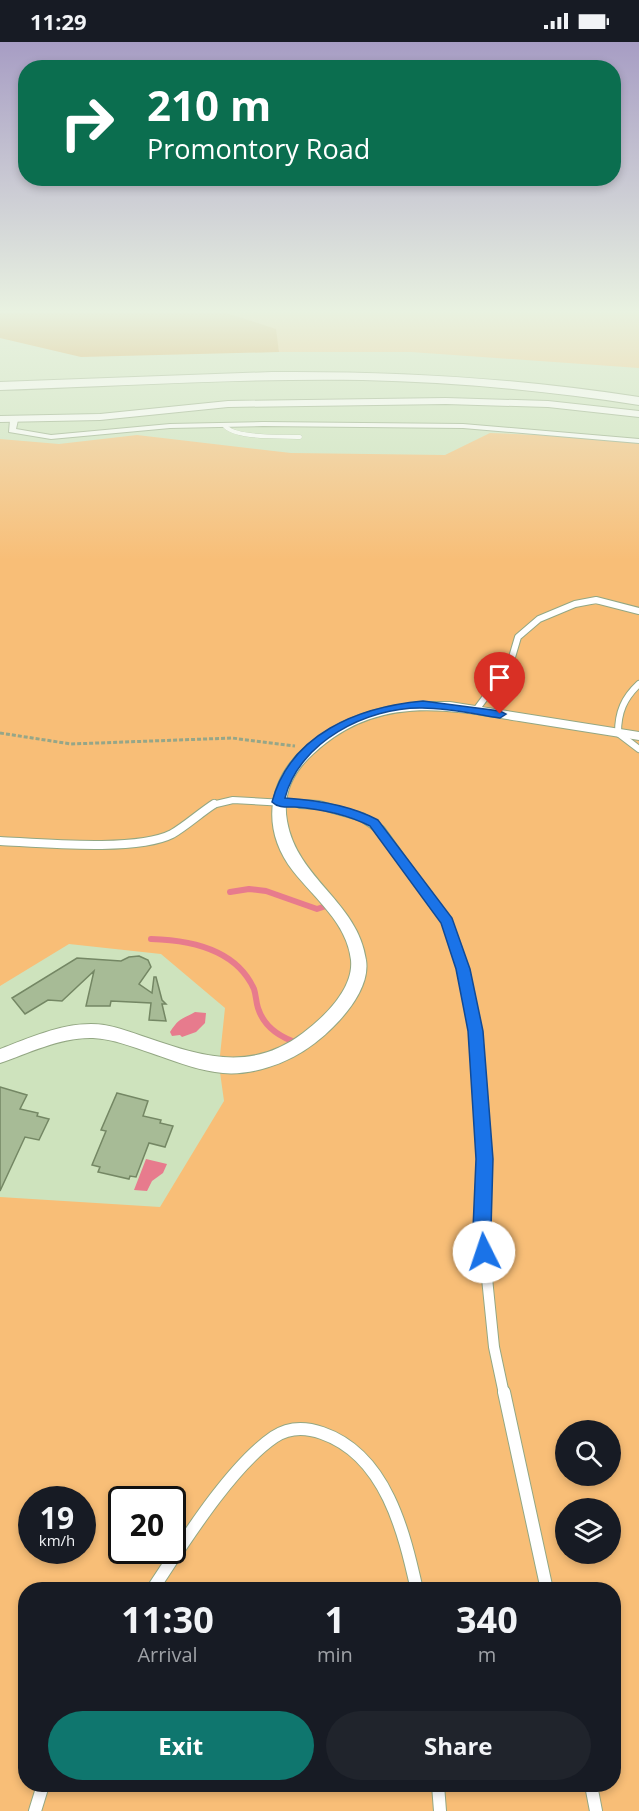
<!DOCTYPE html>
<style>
body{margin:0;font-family:"Open Sans",sans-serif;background:#20242c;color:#f1f3f6;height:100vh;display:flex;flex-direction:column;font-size:22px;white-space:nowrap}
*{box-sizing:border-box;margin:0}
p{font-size:20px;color:#9ea1a6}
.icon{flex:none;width:33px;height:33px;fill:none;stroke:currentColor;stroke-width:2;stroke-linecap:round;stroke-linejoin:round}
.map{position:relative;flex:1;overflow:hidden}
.panel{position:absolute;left:18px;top:1540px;width:603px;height:210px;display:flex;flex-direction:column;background:#171b24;border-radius:24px;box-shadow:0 3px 9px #0003}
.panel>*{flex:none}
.hud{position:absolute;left:18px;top:18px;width:603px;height:126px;border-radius:24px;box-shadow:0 3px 9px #0003;background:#0b6e4f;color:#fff;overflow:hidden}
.fabs{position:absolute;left:555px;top:1378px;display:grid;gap:12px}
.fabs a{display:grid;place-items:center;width:66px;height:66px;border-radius:50%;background:#171b24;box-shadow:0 3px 9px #0003;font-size:30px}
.speed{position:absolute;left:18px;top:1444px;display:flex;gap:12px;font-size:30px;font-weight:700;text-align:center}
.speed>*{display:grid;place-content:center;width:78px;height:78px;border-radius:50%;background:#171b24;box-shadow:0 3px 9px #0003;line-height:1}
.speed small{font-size:15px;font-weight:400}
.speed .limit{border:3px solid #111;border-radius:9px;background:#fff;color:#111}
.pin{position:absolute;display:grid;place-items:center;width:51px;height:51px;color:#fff;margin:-62px -26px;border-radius:50% 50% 50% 0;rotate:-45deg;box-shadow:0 0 6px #0007}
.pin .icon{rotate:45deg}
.me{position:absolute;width:66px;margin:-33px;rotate:356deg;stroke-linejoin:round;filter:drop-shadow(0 0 4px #0008)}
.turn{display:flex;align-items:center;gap:21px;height:126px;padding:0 30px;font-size:27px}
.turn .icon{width:78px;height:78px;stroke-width:2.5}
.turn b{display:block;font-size:42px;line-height:51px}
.eta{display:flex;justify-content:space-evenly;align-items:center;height:102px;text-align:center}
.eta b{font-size:36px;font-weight:700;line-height:42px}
.cta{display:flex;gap:12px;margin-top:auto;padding:12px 30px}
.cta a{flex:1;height:69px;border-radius:36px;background:#0f766e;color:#fff;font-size:24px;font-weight:700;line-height:69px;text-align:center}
.cta a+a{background:#20242c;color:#f1f3f6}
.status{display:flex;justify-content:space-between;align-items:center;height:42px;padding:0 30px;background:#171b24;direction:ltr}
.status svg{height:16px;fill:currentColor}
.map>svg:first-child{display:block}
</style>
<div class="status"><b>11:29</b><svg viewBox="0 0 49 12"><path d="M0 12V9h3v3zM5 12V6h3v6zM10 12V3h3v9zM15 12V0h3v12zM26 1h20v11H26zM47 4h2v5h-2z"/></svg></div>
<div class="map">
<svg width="639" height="1769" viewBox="0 0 639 1769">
<rect width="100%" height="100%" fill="#cee3bd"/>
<path fill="#f8be77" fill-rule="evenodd" d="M 227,271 L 639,271 L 639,326 L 411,310 L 279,310 L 275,287 Z
M 490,391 L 639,397 L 639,1769 L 0,1769 L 0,1155 L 160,1165 L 224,1059 L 219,1023 L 225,966 L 161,912 L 69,902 L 0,944 L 0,397 L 59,402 L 137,393 L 291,411 L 445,413 ZM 566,1389 L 610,1389 L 610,1434 L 566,1434 ZM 32,1458 L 82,1458 L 82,1509 L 32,1509 ZM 122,1458 L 172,1458 L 172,1509 L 122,1509 ZM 566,1467 L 610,1467 L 610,1512 L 566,1512 ZM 26,1548 L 614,1548 L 614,1743 L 26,1743 Z"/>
<path fill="#dd993d" d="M 0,271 L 227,271 L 276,287 L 279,310 L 81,315 L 0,296 Z"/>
<path fill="#e77b8d" d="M 195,970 L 206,971 L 205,981 L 196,990 L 182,995 L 180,993 L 172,994 L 170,990 C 179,976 181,978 195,970 Z
M 146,1117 L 167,1122 L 163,1131 L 152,1139 L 147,1149 L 134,1148 Z"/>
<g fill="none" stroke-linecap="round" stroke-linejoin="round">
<path stroke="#e77b8d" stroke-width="6" d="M 230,850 L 249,847 L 266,849 L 317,867 L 332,862
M 151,897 C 190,898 236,907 254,947 C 256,953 256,960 258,966 C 264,985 279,995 298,1001"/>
</g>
<path fill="#a7bb96" stroke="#748764" stroke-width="1.5" d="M 139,914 L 148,918 L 151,925 L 139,942 L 152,951 L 154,935 L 156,935 L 162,958 L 166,962 L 162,962 L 166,979 L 149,978 L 151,961 L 111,959 L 110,964 L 86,964 L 94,929 L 62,959 L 48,958 L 25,972 L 12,956 L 77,916 L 121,919 L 129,915 Z
M 0,1045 L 27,1053 L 20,1067 L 38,1071 L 37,1074 L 49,1077 L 39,1098 L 25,1095 L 0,1149 Z
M 117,1051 L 148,1059 L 143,1074 L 161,1078 L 160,1081 L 173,1084 L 165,1105 L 149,1101 L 136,1135 L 130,1134 L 129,1137 L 98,1130 L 100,1125 L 92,1123 L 106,1089 L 101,1088 Z"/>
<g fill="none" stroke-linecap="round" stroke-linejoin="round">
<g stroke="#93a783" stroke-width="4.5">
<path id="service-far5" d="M 224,383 C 234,397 282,394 300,395"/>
</g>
<g stroke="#93a783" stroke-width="6">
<path id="service-far4" d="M 590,559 L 600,559"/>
</g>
<g stroke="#93a783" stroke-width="8">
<path id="service-far3" d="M 639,642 C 624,656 618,670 618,691 L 639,707
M 476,668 L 510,622 L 518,595 L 539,577 L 575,562 L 596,558 L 639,569
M 212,763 L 233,758 L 320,763"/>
</g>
<g stroke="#93a783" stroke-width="10">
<path id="service-far2" d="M 300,762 L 319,763 L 362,775 L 381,788 L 447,880 L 463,927 L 471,962 L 477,1023
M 0,799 C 41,801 137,810 172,792 C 186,784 200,771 214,762"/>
</g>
<g stroke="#93a783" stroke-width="12">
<path id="service-far1" d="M 477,1021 L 484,1117 L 482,1187 L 494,1305 L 504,1352"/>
</g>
<g stroke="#93a783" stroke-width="14">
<path id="service" d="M 504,1350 L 547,1548
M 152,1548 C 182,1503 230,1425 274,1395 C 289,1385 305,1385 322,1391 C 386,1413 404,1490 417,1548
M 438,1743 L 440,1769
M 591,1743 L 596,1769
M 35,1769 L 43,1743"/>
</g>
<g stroke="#93a783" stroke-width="2">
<path id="minor" d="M 14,376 L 18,378 L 16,387 L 51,393 L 170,382 L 263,380 L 463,382 L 639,397 L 639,401 L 463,386 L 263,384 L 170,386 L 51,397 L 9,390 L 10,378 Z
M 431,660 L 450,660 L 639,690 L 639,698 C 599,692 559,685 519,679 C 442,666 375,654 313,712 C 293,730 282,752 287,779 C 297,837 358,860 366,918 C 371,949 337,984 315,1001 C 288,1022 248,1036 215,1030 C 193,1027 172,1018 151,1011 C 133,1005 113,997 93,996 C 61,995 29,1011 0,1021 L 0,1007 C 29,996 60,982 91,982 C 111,982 130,990 148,996 C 203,1015 252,1030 303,991 C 323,976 354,947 351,918 C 347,881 315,857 293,829 C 262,789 266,741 303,707 C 340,674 383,661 431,660 Z"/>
</g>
<g stroke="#93a783" stroke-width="2">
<path id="secondary" d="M 446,356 L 548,359 L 639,369 L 639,375 L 548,365 L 446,362 L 228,365 L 100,378 L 0,380 L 0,374 L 100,372 L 228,359 Z"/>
</g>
<g stroke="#93a783" stroke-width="2">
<path id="motorway" d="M 272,330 C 395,329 517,336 639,355 L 639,363 C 548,349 456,340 363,338 C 242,336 121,344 0,348 L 0,340 Z"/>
</g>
<path stroke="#96a688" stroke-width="3" stroke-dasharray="4 2" stroke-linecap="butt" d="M 0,691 L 71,702 L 232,696 L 295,704"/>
<use href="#service-far5" stroke="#fff" stroke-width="4"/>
<use href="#service-far4" stroke="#fff" stroke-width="4.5"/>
<use href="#service-far3" stroke="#fff" stroke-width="6"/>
<use href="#service-far2" stroke="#fff" stroke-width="8"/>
<use href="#service-far1" stroke="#fff" stroke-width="10"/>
<use href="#service" stroke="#fff" stroke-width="12"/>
<use href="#minor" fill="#fff" fill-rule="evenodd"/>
<use href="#secondary" fill="#fff" fill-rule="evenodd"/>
<use href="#motorway" fill="#fff" fill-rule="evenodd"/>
</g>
<linearGradient id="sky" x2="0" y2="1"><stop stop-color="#a79dc4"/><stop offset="0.52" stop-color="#e9f2e1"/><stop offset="1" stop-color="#e9f2e1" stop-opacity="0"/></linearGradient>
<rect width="639" height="518" fill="url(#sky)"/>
<path fill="#1a73e8" stroke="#114b97" stroke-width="1.5" d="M 423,659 L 500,669 L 506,672 L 500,676 C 475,672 448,666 422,666 C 367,665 299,700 285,756 C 317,758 350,763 378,778 L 452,876 L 470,927 L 483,989 L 493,1117 L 491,1187 L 493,1210 L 491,1217 L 484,1219 L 478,1217 L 473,1187 L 476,1117 L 468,989 L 456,927 L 441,881 L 370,784 C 346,772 321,767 295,765 C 286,765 278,766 272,760 C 290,692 358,665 423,659 Z"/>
</svg>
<div class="fabs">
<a><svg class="icon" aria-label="search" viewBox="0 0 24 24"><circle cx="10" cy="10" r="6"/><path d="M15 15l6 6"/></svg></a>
<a><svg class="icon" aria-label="layers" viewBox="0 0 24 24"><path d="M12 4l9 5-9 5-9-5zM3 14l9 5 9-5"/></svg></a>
</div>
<div class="speed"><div>19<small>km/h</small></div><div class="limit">20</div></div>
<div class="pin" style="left:500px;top:672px;background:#d93025"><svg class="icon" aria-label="arrive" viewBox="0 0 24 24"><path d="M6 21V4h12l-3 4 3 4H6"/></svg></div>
<svg class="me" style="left:484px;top:1210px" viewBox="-20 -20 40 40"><circle r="19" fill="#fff"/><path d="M0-13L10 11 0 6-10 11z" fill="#1a73e8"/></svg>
<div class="hud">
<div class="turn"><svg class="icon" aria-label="right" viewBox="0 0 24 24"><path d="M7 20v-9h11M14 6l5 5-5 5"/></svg><div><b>210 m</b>Promontory Road</div></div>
</div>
<section class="panel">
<div class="eta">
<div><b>11:30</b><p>Arrival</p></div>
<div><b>1</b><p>min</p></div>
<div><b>340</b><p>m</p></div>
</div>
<div class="cta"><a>Exit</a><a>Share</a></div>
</section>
</div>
